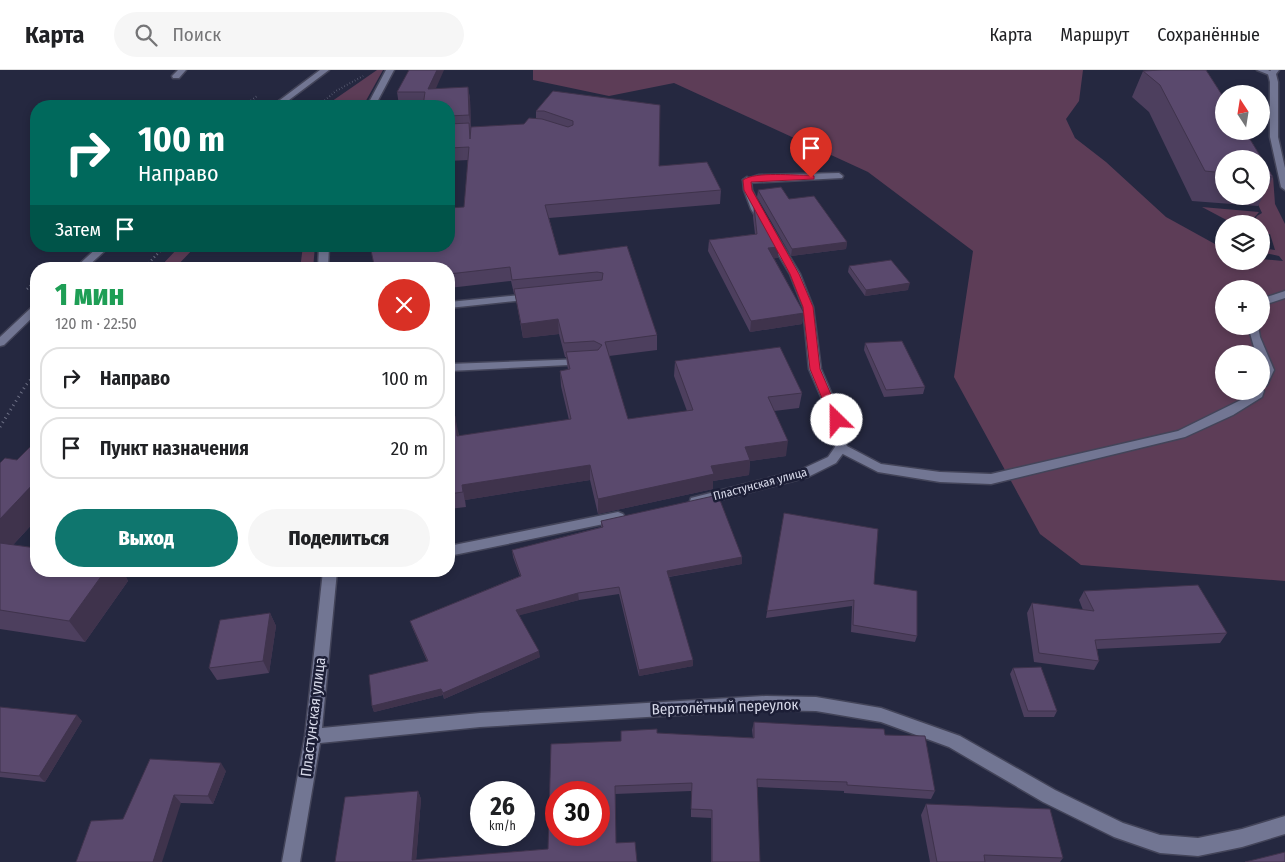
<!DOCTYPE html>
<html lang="ru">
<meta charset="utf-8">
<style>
body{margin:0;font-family:"Fira Sans Condensed",sans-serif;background:#f6f6f6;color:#202124;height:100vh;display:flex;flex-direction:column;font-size:19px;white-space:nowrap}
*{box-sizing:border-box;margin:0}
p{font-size:16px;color:#757577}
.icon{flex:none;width:28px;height:28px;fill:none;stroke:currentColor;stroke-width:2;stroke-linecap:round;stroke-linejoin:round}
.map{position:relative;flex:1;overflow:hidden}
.details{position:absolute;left:30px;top:192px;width:425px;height:315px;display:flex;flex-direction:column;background:#fff;border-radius:20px;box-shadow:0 2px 8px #0003}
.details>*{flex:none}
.banner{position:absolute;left:30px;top:30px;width:425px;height:152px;border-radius:20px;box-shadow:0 2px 8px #0003;background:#00695c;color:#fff;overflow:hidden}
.needle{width:32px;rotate:348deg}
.buttons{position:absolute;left:1215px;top:15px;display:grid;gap:10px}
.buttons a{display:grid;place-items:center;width:55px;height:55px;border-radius:50%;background:#fff;box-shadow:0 2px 8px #0003;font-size:25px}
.speed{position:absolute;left:470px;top:711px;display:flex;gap:10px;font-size:25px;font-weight:700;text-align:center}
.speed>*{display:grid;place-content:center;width:65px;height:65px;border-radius:50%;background:#fff;box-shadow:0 2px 8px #0003;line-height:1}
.speed small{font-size:12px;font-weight:400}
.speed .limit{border:8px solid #d22;background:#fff;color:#111}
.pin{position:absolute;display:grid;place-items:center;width:42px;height:42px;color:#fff;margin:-51px -21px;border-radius:50% 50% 50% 0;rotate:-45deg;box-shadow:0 0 5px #0007}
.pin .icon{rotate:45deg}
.me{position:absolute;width:55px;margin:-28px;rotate:337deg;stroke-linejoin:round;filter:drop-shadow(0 0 4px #0008)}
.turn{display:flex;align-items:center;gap:18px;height:105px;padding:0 25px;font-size:22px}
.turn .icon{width:65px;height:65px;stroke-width:2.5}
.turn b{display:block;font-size:35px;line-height:42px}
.then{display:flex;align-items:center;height:48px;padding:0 25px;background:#0003;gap:10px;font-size:19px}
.round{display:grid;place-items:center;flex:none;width:52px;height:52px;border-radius:26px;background:#f6f6f6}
.headline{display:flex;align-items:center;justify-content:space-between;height:85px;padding:0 25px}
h1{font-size:30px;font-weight:800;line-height:38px;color:#1e9e55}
.cta{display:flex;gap:10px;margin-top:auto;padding:10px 25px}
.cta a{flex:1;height:58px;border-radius:30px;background:#0f766e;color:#fff;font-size:20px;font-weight:800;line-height:58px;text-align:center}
.cta a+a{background:#f6f6f6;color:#202124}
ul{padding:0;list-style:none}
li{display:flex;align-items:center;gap:15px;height:62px;margin:0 10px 8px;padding:0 15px;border:2px solid #e0e0e0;border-radius:20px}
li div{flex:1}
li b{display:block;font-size:19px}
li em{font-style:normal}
header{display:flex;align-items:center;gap:30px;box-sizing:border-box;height:70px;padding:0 25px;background:#fff;border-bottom:1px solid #e0e0e0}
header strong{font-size:24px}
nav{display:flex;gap:28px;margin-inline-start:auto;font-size:18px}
.search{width:350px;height:45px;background:#f6f6f6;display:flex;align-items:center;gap:12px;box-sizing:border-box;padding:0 18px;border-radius:28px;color:#757577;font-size:19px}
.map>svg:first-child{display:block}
</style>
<header>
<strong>Карта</strong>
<div class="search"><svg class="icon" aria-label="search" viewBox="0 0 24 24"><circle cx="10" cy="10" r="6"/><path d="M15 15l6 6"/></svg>Поиск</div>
<nav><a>Карта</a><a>Маршрут</a><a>Сохранённые</a></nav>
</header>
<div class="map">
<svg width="1285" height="792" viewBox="0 0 1285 792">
<rect width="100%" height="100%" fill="#252840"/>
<path fill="#5d3d57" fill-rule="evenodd" d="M 377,0 L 383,0 L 363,36 L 325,36 Z
M 533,0 L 1083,0 L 1079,31 L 1066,49 L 1075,68 L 1106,92 L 1166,147 L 1224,179 L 1224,191 L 1261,191 L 1261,189 L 1283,191 L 1279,186 L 1261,182 L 1261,178 L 1275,180 L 1270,164 L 1261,163 L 1261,154 L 1252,154 L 1257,146 L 1262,143 L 1254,126 L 1261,126 L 1273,106 L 1275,134 L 1285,154 L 1285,511 L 1081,495 L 1040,464 L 954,307 L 973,181 L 868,102 L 674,13 L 609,26 L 533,10 ZM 1224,219 L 1261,219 L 1261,256 L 1224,256 ZM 1224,284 L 1261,284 L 1261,321 L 1224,321 Z
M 1202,137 L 1259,142 L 1249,154 L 1234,154 Z
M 180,176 L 196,176 L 174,199 L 158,199 Z
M 303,176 L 315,176 L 313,199 L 300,199 Z"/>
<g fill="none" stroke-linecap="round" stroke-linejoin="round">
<g stroke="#434459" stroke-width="3">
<path id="lane" d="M 178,0 L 186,0 L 179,8 L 173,8 L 172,6 Z
M 1271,0 L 1279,0 L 1276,4 L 1278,12 L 1278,67 L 1285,98 L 1285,120 L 1281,117 L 1270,67 L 1270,12 L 1268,4 Z
M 839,103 L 843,106 L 842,108 L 747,113 L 743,110 L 759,105 Z
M 1285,221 L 1285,228 L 1261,236 L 1261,229 Z
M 531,224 L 536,227 L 535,229 L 449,238 L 449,232 Z
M 1248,256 L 1258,256 L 1260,267 L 1274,300 L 1267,315 L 1262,318 L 1264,321 L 1262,327 L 1233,345 L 1185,367 L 991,414 L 940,412 L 878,402 L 837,381 L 835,378 L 841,374 L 845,375 L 881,394 L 940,402 L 991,404 L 1178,361 L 1251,325 L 1252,321 L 1261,321 L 1261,284 L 1256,284 Z
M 584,289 L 588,290 L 590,292 L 588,294 L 449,301 L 449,294 Z"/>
</g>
<g stroke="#434459" stroke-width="3">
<path id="street" d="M 386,0 L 394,0 L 375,36 L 367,36 Z
M 1257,0 L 1268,0 L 1276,4 L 1272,6 Z
M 747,107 L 751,110 L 752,120 L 761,139 L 800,204 L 813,237 L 821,299 L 843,350 L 847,378 L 836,393 L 808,407 L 696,436 L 691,434 L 690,431 L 691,428 L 800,400 L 828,387 L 835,377 L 831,350 L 809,299 L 803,237 L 790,204 L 751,139 L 744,120 L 743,110 Z
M 319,176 L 329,176 L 328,199 L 318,199 Z
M 618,442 L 623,444 L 625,447 L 623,450 L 449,486 L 449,476 Z
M 323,501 L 337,501 L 322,658 L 480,643 L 766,626 L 816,627 L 881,638 L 960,666 L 1055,720 L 1123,753 L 1160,765 L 1198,768 L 1242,759 L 1285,746 L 1285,764 L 1242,777 L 1198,786 L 1160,783 L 1114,767 L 1043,732 L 949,677 L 881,652 L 816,641 L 766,640 L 480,657 L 320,673 L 300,792 L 282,792 L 305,666 Z"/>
</g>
<g stroke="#434459" stroke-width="3">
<path id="secondary" d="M 320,0 L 329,0 L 281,36 L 272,36 Z
M 99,176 L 110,176 L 85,199 L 74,199 Z
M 36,236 L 36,244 L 4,275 L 0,276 L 0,267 L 32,237 Z"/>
</g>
<path stroke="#6e7186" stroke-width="2" stroke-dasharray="0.5 2.5" stroke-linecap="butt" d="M 244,36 L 257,26
M 318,36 L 336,21 L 363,6"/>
<path stroke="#6e7186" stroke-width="2.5" stroke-dasharray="1 3" stroke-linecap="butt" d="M 50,199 L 59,191
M 143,199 L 165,176
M 27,219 L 36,211
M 33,307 L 36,304"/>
<path stroke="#6e7186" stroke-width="3" stroke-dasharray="1 4" stroke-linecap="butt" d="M 0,357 L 26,315 L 34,306"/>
<use href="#lane" fill="#727693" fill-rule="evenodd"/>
<use href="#street" fill="#727693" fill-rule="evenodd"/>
<use href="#secondary" fill="#727693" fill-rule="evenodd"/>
</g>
<path fill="#4d3f5e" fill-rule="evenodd" d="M 1162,0 L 1206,0 L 1224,28 L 1224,61 L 1245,61 L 1273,107 L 1258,136 L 1192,131 L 1149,42 L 1132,27 L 1143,1 ZM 1224,89 L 1261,89 L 1261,126 L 1224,126 Z
M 468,17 L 470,29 L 471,62 L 524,54 L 536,49 L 536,41 L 553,21 L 659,96 L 721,120 L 720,134 L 549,148 L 559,185 L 627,176 L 657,265 L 657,280 L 609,286 L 628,349 L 687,341 L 674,306 L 675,291 L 802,323 L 799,338 L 774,341 L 786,386 L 750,391 L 749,405 L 713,411 L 713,419 L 598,444 L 590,410 L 465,430 L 466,437 L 449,439 L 449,347 L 458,361 L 459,366 L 569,350 L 561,316 L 560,301 L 568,300 L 566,287 L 565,287 L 559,264 L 523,268 L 515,224 L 514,224 L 511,211 L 449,218 L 449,176 L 464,137 L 468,90 L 449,91 L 449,36 L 399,35 L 397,22 Z
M 758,120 L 789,129 L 847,172 L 846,179 L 791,186 L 757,127 Z
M 754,136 L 778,188 L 774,188 L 804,243 L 802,254 L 750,262 L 708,181 L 709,170 L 755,164 L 753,147 Z
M 849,196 L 908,220 L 865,226 L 848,202 Z
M 865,273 L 925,317 L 923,324 L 884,327 L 864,280 Z
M 0,393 L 36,450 L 13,475 L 36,501 L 130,501 L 126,507 L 128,511 L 85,572 L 0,559 Z
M 784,443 L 874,514 L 917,566 L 915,572 L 851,562 L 852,536 L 766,548 Z
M 601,451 L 742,487 L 742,494 L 669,507 L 693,596 L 639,606 L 619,524 L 579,530 L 519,545 L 540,587 L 444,629 L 443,625 L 374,642 L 372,636 L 427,591 L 412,557 L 410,551 L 520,506 L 513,487 L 512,480 L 601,457 Z
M 1084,521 L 1227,563 L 1220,573 L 1097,579 L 1099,591 L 1094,600 L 1034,592 L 1027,543 L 1032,533 L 1083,540 L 1079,530 Z
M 270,543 L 276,556 L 269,603 L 217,610 L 209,598 Z
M 1013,598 L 1057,641 L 1054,647 L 1024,647 L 1010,604 Z
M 0,637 L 82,651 L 45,712 L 0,707 Z
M 754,652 L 885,665 L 935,721 L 931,729 L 844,723 L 844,721 L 757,717 L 760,792 L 711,792 L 711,748 L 691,747 L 691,721 L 615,724 L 616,773 L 637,792 L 335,792 L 418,721 L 421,729 L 416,790 L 548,779 L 621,671 L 657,663 L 753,668 L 752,660 Z
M 226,701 L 213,734 L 181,733 L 123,749 Z
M 926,734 L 1063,788 L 1060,792 L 930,792 L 921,745 Z"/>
<path fill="#3f334c" d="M 437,0 L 444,0 L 430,32 L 428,19 Z
M 468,17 L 470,29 L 471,58 L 469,45 Z
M 847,172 L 846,179 L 791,186 L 792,179 Z
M 779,177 L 778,188 L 767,189 L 768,178 Z
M 452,203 L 454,218 L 449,218 L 449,204 Z
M 910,213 L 908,220 L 865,226 L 866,220 Z
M 804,243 L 802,254 L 750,262 L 751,251 Z
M 558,249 L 559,264 L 523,268 L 521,254 Z
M 455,346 L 458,361 L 460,381 L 457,366 Z
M 788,371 L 786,386 L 750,391 L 749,405 L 713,411 L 713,419 L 598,444 L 598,429 L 711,396 L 745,377 Z
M 590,395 L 590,410 L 465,430 L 466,437 L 462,415 Z
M 36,411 L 36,450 L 0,489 L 0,449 Z
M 742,487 L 742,494 L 667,507 L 667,501 Z
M 105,501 L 130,501 L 126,507 L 128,511 L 85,572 L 69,551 Z
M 578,523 L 579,530 L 517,546 L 516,540 Z
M 270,543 L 276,556 L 269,603 L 263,591 Z
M 539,581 L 540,587 L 444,629 L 443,623 Z
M 693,590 L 693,596 L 639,606 L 639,600 Z
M 441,619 L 443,625 L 374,642 L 372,636 Z
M 77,645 L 82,651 L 45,712 L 39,706 Z
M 221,693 L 226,701 L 213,734 L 208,726 Z
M 418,721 L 421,729 L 416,792 L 412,790 Z
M 174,725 L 181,733 L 162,792 L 153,792 Z"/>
<path fill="#5a496d" stroke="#3f334c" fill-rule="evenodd" d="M 409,0 L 437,0 L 428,19 L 468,17 L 469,45 L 449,46 L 449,36 L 423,36 L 425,22 L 397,22 Z
M 1162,0 L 1206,0 L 1224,28 L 1224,61 L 1245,61 L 1273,107 L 1261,106 L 1261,89 L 1224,89 L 1224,103 L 1205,101 L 1160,15 L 1143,1 Z
M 553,21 L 660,35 L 659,96 L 707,92 L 721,120 L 545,135 L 559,185 L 627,176 L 657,265 L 605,272 L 628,349 L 693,340 L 675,291 L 780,277 L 802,323 L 768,327 L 788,371 L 745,377 L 750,390 L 711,396 L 714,404 L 598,429 L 590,395 L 462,415 L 463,422 L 449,424 L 449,347 L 455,346 L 457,366 L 571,349 L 560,301 L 570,299 L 566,282 L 598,280 L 602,275 L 594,271 L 564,273 L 558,249 L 521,254 L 514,219 L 602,210 L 603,203 L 597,202 L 512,210 L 510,197 L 449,204 L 449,199 L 375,199 L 370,176 L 449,176 L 449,138 L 464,137 L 469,77 L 449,78 L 449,54 L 469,53 L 470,69 L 471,57 L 524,54 L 529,48 L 542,49 L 568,57 L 573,55 L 573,51 L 544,41 L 536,41 Z
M 781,117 L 789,129 L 814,126 L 847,172 L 792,179 L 758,120 Z
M 754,136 L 779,177 L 768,178 L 804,243 L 751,251 L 709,170 L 757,164 Z
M 891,190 L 910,213 L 866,220 L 849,196 Z
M 902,271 L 925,317 L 886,320 L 865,273 Z
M 36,371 L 36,411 L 0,449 L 0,393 L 5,388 L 17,390 Z
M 718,425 L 742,487 L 667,501 L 693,590 L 639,600 L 619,517 L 578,523 L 516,540 L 539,581 L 443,623 L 441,619 L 372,636 L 369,605 L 428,591 L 410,551 L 521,506 L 512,480 L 603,457 L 601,451 Z
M 784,443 L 878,459 L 874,514 L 917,521 L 917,566 L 853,555 L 854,530 L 767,541 Z
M 0,473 L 36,478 L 36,501 L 105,501 L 69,551 L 0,540 Z
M 1198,515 L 1227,563 L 1095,570 L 1099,591 L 1039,583 L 1032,533 L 1094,541 L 1084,521 Z
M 270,543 L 263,591 L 209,598 L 220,550 Z
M 1041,597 L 1057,641 L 1028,641 L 1013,598 Z
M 0,637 L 77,645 L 39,706 L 0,702 Z
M 754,652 L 884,659 L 885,665 L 925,666 L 935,721 L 847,715 L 847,712 L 757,709 L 760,792 L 712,792 L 712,740 L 691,739 L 692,713 L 615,716 L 616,773 L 635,772 L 637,792 L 335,792 L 345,727 L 418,721 L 412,790 L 548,779 L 551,674 L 621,671 L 621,661 L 657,659 L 657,663 L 754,668 ZM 556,722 L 599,722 L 599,765 L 556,765 Z
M 150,689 L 221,693 L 208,726 L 174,725 L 153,792 L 76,792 L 91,751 L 123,749 Z
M 926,734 L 1050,739 L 1063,788 L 984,785 L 985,792 L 937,792 Z
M 1285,782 L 1285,792 L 1245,792 Z"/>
<path fill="#e11d48" stroke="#92132f" d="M 811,105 L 814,106 L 814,109 L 751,112 L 752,120 L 799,204 L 813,237 L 820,299 L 842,350 L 837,354 L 831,350 L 810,299 L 803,237 L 790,204 L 744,120 L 743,110 C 756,101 794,106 811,105 Z"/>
<g text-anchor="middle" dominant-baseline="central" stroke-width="5" stroke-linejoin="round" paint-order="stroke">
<g font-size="12" fill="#d7d9e9" stroke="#1c1e36">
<text transform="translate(760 414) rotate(-15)">Пластунская улица</text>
</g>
<g font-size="15" fill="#d7d9e9" stroke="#1c1e36">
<text transform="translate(725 637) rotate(-2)">Вертолётный переулок</text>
<text transform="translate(313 647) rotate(-83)">Пластунская улица</text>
</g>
</g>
</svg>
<div class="buttons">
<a><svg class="needle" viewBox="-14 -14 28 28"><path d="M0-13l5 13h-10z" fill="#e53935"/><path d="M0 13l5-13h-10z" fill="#757577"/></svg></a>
<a><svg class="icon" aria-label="search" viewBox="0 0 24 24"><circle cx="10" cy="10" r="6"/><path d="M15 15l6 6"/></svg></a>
<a><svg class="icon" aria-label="layers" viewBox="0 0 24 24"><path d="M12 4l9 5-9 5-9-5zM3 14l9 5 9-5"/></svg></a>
<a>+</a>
<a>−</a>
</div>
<div class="speed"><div>26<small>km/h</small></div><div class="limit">30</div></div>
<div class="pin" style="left:811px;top:108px;background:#d93025"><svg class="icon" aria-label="arrive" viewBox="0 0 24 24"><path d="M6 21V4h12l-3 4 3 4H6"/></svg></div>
<svg class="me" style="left:837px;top:350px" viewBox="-20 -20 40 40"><circle r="19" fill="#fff"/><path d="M0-13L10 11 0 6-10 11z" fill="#e11d48"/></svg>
<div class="banner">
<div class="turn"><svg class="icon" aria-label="right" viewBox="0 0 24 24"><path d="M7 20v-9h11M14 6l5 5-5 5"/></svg><div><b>100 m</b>Направо</div></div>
<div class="then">Затем<svg class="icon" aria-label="arrive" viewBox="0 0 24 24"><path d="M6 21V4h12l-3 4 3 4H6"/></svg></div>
</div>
<section class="details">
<div class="headline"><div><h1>1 мин</h1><p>120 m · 22:50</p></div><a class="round" style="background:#d93025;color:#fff"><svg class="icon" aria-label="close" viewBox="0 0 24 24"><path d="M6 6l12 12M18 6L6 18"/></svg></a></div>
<ul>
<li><svg class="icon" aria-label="right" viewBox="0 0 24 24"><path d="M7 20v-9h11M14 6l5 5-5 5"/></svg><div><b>Направо</b></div><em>100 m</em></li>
<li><svg class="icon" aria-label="arrive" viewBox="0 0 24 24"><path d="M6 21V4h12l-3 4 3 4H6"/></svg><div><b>Пункт назначения</b></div><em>20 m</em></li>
</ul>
<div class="cta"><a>Выход</a><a>Поделиться</a></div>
</section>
</div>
